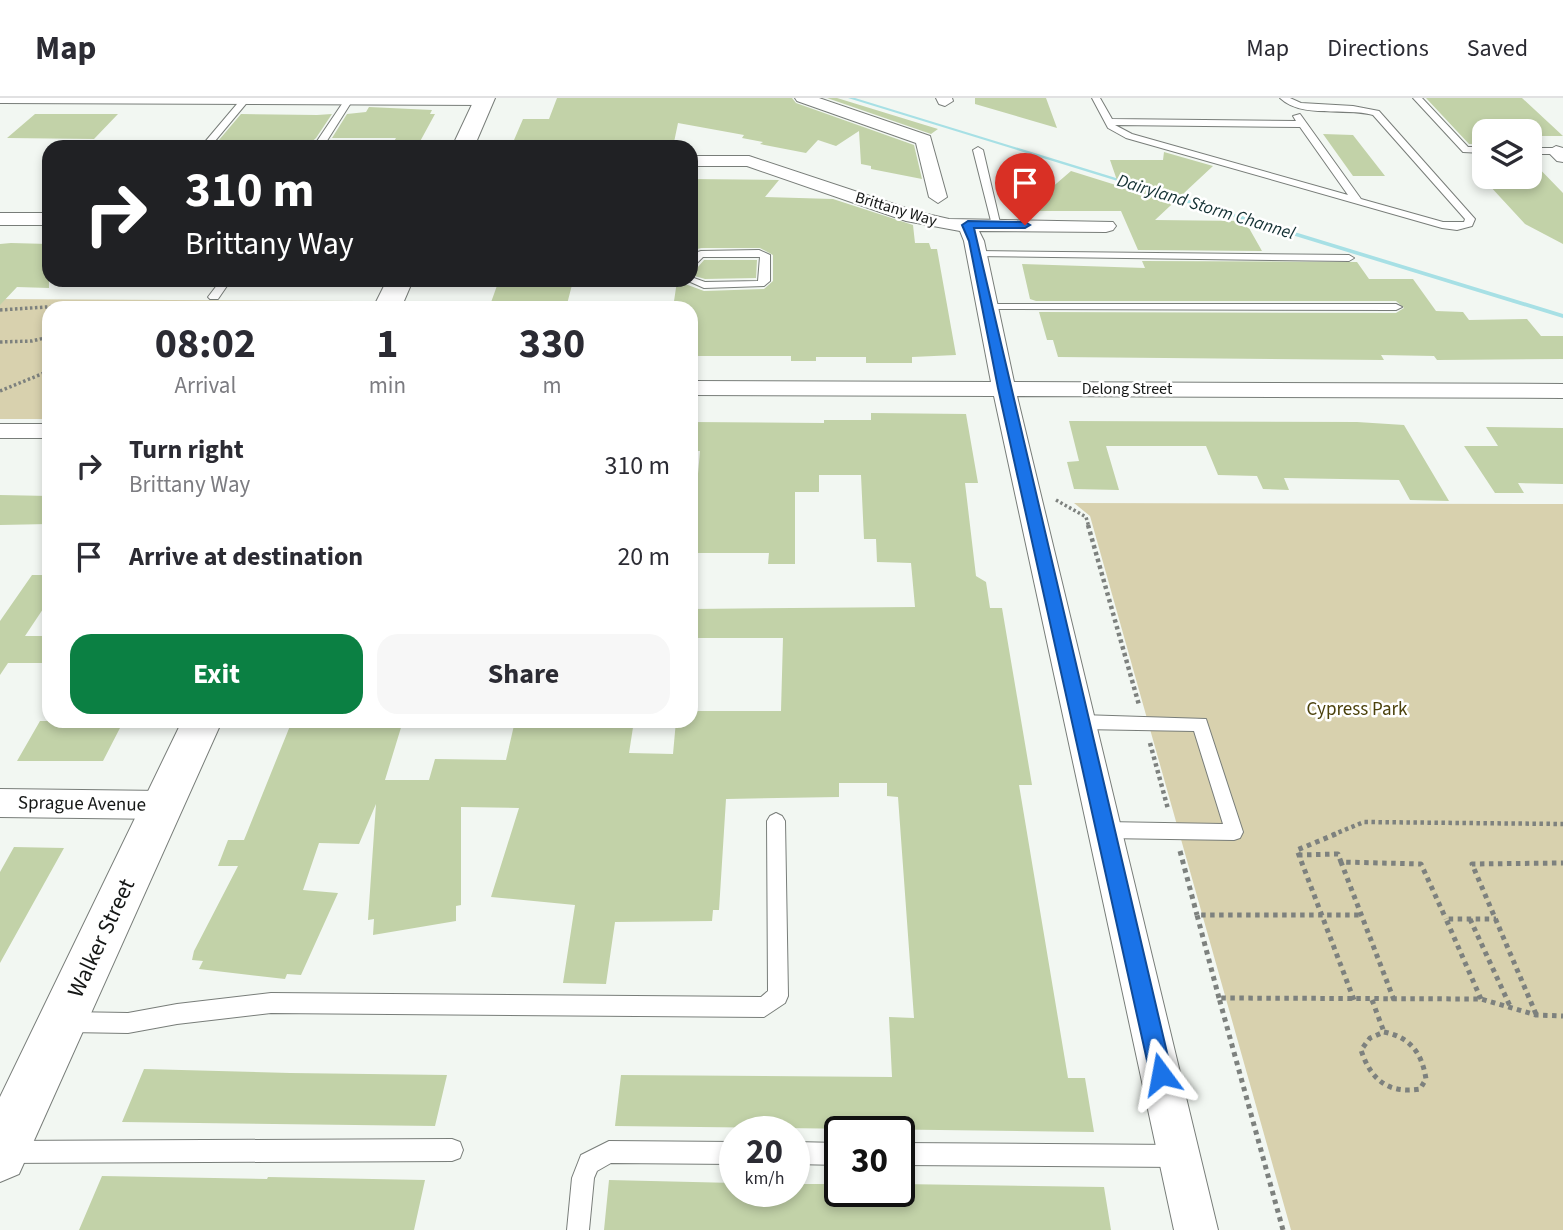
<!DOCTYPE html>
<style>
body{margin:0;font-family:"Source Sans 3",sans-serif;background:#f7f7f7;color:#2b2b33;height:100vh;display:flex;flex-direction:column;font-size:26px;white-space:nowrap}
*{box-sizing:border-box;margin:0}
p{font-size:23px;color:#7c7c81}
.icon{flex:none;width:38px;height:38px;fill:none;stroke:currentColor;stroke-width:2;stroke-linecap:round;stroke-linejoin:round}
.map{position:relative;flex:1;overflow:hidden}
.drawer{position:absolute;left:42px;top:203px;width:656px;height:427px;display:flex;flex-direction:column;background:#fff;border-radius:21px;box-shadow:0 4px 10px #0003}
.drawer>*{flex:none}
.guide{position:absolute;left:42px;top:42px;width:656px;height:147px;border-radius:21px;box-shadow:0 4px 10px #0003;background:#202124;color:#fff;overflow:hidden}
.fabs{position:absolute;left:1472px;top:21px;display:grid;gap:14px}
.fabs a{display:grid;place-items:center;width:70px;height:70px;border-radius:14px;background:#fff;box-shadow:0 4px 10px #0003;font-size:35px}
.speed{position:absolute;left:719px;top:1018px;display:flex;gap:14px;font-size:35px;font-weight:700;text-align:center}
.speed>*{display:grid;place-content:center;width:91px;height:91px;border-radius:50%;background:#fff;box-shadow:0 4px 10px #0003;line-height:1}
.speed small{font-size:18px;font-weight:400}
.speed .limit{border:4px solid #111;border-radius:10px;background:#fff;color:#111}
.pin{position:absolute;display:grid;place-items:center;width:60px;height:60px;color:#fff;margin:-72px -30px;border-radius:50% 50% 50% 0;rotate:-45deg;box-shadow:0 0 7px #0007}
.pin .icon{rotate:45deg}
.me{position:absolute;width:77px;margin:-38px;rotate:347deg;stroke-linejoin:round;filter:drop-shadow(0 0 5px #0008)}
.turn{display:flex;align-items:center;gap:24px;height:147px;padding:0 28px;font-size:32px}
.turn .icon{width:91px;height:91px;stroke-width:2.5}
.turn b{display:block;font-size:49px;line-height:60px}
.eta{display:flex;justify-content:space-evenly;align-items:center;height:119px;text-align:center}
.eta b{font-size:42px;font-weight:700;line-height:49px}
.cta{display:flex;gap:14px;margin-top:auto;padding:14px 28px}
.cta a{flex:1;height:80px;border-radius:21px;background:#0b8043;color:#fff;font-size:28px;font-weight:700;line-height:80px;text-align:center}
.cta a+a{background:#f7f7f7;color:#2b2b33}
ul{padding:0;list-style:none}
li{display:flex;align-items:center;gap:21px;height:91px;padding:0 28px}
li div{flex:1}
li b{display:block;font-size:26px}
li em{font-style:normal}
header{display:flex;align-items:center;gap:42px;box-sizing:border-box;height:98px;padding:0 35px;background:#fff;border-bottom:2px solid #e1e1e2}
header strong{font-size:33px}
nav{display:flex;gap:38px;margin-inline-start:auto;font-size:24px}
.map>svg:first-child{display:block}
</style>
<header>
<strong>Map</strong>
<nav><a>Map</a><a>Directions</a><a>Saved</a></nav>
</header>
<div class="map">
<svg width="1563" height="1132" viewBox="0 0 1563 1132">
<rect width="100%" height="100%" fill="#f2f7f2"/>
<path fill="#d8d1ae" d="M 0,201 L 359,203 L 355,210 L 49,210 L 49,321 L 0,321 Z
M 1074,405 L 1563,406 L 1563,1132 L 1291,1132 L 1090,418 Z"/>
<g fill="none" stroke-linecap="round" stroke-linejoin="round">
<path fill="#a7e0e5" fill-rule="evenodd" d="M 848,0 L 855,0 L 1129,84 L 1124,85 Z
M 1170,96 L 1563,216 L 1563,220 L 1168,99 L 1167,98 Z"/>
</g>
<path fill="#c2d2a8" d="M 557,0 L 792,0 L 796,5 L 914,47 L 922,81 L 871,71 L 871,68 L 861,66 L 859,33 L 836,48 L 818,42 L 806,55 L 760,46 L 763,44 L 742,40 L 744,37 L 678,25 L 673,49 L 511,49 L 523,21 L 549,21 Z
M 827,0 L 837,0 L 938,31 L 931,36 Z
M 975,0 L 1046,0 L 1057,30 L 975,6 Z
M 1426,0 L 1522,0 L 1563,38 L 1530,38 L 1530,33 L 1484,33 L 1484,46 L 1469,46 Z
M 369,9 L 432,12 L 430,16 L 435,16 L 417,49 L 391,49 L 396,40 L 332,40 L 347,16 L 366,14 Z
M 35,16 L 118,16 L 94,41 L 7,40 Z
M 241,16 L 317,17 L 332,16 L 316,40 L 306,49 L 213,49 Z
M 1323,36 L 1353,37 L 1385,78 L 1353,78 Z
M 1164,54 L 1213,68 L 1155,122 L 1245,123 L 1262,153 L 1138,152 L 1121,113 L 1023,113 L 1030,107 L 1028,101 L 1025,101 L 1015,62 L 1040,62 L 1050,91 L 1071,73 L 1119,88 L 1110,62 L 1163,62 Z
M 1530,61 L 1563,95 L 1563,146 L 1525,126 L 1477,74 L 1484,74 L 1484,79 L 1530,79 Z
M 691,81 L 779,82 L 765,99 L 833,101 L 913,127 L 915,145 L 929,145 L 931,151 L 937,151 L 956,257 L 912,259 L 912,265 L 866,265 L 866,259 L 816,259 L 816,263 L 791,263 L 791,258 L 691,258 L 691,210 L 673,210 L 677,183 L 704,193 L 764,191 L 773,183 L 773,157 L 760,150 L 701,150 L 691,153 Z
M 11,145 L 49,146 L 49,190 L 17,189 L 0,207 L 0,146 Z
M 704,162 L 757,162 L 756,180 L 705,181 L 691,177 Z
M 1142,163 L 1357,164 L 1369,181 L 1413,181 L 1436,213 L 1463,214 L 1469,222 L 1527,221 L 1541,238 L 1563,238 L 1563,261 L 1437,262 L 1434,258 L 1381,257 L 1384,262 L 1058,259 L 1053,242 L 1047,242 L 1039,214 L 1396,215 L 1404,210 L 1396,203 L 1036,203 L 1030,201 L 1022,166 L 1145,170 Z
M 499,182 L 533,182 L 573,183 L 566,210 L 489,210 Z
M 871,315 L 966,316 L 978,385 L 965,385 L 976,478 L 986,484 L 990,510 L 1002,510 L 1032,687 L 1019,687 L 1068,980 L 1085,980 L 1094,1034 L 615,1028 L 621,977 L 892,979 L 889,919 L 914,920 L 898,699 L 887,698 L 887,685 L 839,685 L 839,699 L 726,701 L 719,812 L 713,812 L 712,823 L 615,824 L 606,886 L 563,885 L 575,807 L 491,799 L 519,710 L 461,709 L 461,807 L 456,808 L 456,823 L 373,837 L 374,821 L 368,822 L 376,706 L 359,746 L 319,745 L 303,792 L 338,795 L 301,877 L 287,876 L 285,881 L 199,871 L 203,863 L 192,862 L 194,853 L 238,768 L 218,768 L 228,742 L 244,742 L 292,623 L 403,623 L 385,682 L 429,682 L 435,661 L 506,662 L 515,623 L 634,623 L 629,655 L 673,656 L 676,623 L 691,623 L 691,613 L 781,613 L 783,540 L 691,540 L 691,511 L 915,509 L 911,465 L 877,464 L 876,441 L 864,441 L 861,377 L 819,377 L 819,394 L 795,394 L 795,466 L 768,466 L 769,455 L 691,455 L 700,353 L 691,353 L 691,324 L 824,325 L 824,322 L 871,322 Z
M 1069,323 L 1357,324 L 1404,327 L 1449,403 L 1410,402 L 1399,382 L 1284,380 L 1289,392 L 1263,391 L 1257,378 L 1218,377 L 1206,348 L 1106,348 L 1119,392 L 1074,391 L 1067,364 L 1079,363 Z
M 1486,329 L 1563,330 L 1563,386 L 1518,385 L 1524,395 L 1495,395 L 1464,348 L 1498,348 Z
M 0,397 L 49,398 L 49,426 L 0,427 Z
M 32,477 L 49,477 L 49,502 L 25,538 L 49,538 L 49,565 L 8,565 L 0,577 L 0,523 Z
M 40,623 L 87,623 L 84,628 L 121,628 L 103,663 L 17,663 Z
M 14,749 L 64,750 L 0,865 L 0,774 Z
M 144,971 L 290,975 L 447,977 L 435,1028 L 122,1024 Z
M 102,1078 L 267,1081 L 268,1079 L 425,1082 L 414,1132 L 79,1132 Z
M 609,1082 L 735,1085 L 735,1094 L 794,1094 L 794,1086 L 840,1086 L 840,1094 L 900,1094 L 900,1086 L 1104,1089 L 1111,1132 L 604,1132 Z"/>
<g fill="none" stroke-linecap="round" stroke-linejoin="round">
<g stroke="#787d79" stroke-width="2">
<path id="lane" d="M 242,0 L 250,1 L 210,49 L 204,49 L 204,45 Z
M 346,0 L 354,0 L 323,49 L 313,49 Z
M 1092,0 L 1100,0 L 1112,21 L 1296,23 L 1293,18 L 1300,16 L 1361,101 L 1443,124 L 1464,124 L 1465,121 L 1373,17 C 1345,9 1302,21 1280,0 L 1290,0 L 1301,5 L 1353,8 L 1379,13 L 1475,121 L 1472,128 L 1457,132 L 1442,130 L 1126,40 L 1108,30 ZM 1115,27 L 1300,29 L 1348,97 L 1132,36 Z
M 1413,0 L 1422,0 L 1468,49 L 1484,49 L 1484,55 L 1463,54 Z
M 978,49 L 983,52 L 1001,129 L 992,127 L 973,52 Z
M 1530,50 L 1563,50 L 1563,56 L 1530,56 Z
M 759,152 L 770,157 L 770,183 L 764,188 L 704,190 L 686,182 L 691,182 L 691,179 L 705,184 L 758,183 L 760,159 L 703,159 L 691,171 L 691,156 L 701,153 Z
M 977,153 L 1349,157 L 1354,160 L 1349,163 L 973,158 L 972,156 Z
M 221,182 L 231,182 L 218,201 L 210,201 L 208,199 Z
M 988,206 L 1396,206 L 1402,209 L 1396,212 L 984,211 L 984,207 Z
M 1081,617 L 1206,621 L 1243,734 L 1240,740 L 1234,742 L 1105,740 L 1099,737 L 1096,732 L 1099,727 L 1105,724 L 1223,726 L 1194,633 L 1081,631 L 1075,629 L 1073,624 L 1075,619 Z
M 776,715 L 782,718 L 785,723 L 788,898 L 785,905 L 764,919 L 271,915 L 177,926 L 128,935 L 68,934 L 61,931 L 58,924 L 61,917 L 68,914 L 128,915 L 177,906 L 271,895 L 761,899 L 768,893 L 767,723 L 770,718 Z
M 452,1041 L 460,1044 L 463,1052 L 460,1060 L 452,1063 L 0,1065 L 0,1043 Z
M 609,1043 L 735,1044 L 735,1066 L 611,1065 L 597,1073 L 594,1080 L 589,1132 L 567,1132 L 572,1080 L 581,1057 Z
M 794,1044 L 840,1045 L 840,1067 L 794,1066 Z
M 900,1045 L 1177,1047 L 1185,1050 L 1188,1058 L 1185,1066 L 1177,1069 L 900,1067 Z"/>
</g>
<g stroke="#787d79" stroke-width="2">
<path id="street" d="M 0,0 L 491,0 L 492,2 L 484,7 L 0,5 Z
M 795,0 L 819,0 L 930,38 L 947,99 L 938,105 L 929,99 L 916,45 L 797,3 Z
M 936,0 L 952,0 L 953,3 L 945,8 L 939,6 Z
M 1556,48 L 1563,50 L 1563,64 L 1557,63 L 1547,53 Z
M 691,58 L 749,58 L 918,114 L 949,121 L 1113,124 L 1116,128 L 1113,132 L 1106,134 L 979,133 L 984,143 L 1014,284 L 1563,286 L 1563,300 L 1017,298 L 1218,1132 L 1174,1132 L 994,298 L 691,297 L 691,283 L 991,284 L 964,143 L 960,133 L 906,123 L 747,68 L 691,68 Z
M 0,115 L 49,115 L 49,127 L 0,127 Z
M 0,326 L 49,326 L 49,340 L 0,340 Z
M 0,691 L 164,693 L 176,697 L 181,707 L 176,717 L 164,721 L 0,719 Z"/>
</g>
<g stroke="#787d79" stroke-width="2">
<path id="secondary" d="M 475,0 L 495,0 L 474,49 L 452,49 Z
M 387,182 L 413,182 L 401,210 L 373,210 Z
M 182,623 L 222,623 L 19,1076 L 0,1084 L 0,999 Z"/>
</g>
<path stroke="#7d817e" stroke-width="3.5" stroke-dasharray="2.5 2.5" stroke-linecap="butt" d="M 0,212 L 61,208 L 111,210
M 0,244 L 32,243 L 49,239
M 0,293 L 49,273
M 1056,402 L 1086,419 L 1089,429"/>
<path stroke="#7d817e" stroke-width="4.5" stroke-dasharray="3.5 3.5" stroke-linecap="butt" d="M 1088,427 L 1139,607
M 1150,645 L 1168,711
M 1332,737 L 1364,724 L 1563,726"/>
<path stroke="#7d817e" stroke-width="5" stroke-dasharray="4.5 4.5" stroke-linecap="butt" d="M 1336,736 L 1297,752 L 1354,902
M 1180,753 L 1197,817
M 1298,757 L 1338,756 L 1341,764
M 1470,821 L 1510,908
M 1219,900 L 1197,817 L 1361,817
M 1481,901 L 1446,821 L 1496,821
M 1372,902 L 1384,934
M 1394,902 L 1341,764 L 1421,766 L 1446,821
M 1536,916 L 1472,766 L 1563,765
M 1384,934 C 1410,939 1422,955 1426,981 L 1420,991 C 1388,996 1371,982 1361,952 L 1370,940 Z
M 1283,1132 L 1219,900 L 1481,901 L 1536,917 L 1563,918"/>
<use href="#lane" fill="#fff" fill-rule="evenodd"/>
<use href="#street" fill="#fff" fill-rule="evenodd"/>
<use href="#secondary" fill="#fff" fill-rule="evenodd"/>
</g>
<path fill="#1a73e8" stroke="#114b97" stroke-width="2" d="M 968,123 L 1025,124 L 1030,127 L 1025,130 L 974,130 L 1172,976 L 1168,984 L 1161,987 L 1153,984 L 1150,976 L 998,290 L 969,143 L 962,127 Z"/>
<g text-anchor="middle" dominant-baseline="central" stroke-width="5" stroke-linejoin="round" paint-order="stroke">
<g font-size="16" fill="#151716" stroke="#fff">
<text transform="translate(896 111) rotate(17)">Brittany Way</text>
<text x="1127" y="291">Delong Street</text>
</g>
<g font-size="18" font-style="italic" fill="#143134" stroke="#fff">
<text transform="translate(1206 109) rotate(17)">Dairyland Storm Channel</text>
</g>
<g font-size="19" fill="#4b410b" stroke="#fff">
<text x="1357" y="611">Cypress Park</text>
</g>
<g font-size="19" fill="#151716" stroke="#fff">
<text transform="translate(82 706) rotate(1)">Sprague Avenue</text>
</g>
<g font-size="23" fill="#151716" stroke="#fff">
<text transform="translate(101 840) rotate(-65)">Walker Street</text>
</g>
</g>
</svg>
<div class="fabs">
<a><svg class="icon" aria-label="layers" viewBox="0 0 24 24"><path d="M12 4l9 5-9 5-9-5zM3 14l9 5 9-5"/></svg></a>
</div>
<div class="speed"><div>20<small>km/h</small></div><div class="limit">30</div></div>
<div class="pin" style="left:1025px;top:127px;background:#d93025"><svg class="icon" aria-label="arrive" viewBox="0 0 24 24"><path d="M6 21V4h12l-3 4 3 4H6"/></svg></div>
<svg class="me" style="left:1161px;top:976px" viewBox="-20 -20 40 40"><path d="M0-17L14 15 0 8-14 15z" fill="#1a73e8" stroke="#fff" stroke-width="4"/></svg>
<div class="guide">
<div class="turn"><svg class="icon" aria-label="right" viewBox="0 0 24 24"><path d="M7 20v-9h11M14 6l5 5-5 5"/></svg><div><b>310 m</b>Brittany Way</div></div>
</div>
<section class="drawer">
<div class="eta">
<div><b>08:02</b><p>Arrival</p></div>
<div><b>1</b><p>min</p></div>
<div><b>330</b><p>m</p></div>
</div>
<ul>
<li><svg class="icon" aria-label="right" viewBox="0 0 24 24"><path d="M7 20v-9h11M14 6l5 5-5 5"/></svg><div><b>Turn right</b><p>Brittany Way</p></div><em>310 m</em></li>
<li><svg class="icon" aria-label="arrive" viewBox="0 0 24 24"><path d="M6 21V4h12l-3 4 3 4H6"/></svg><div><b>Arrive at destination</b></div><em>20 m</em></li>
</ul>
<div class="cta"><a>Exit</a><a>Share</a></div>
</section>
</div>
